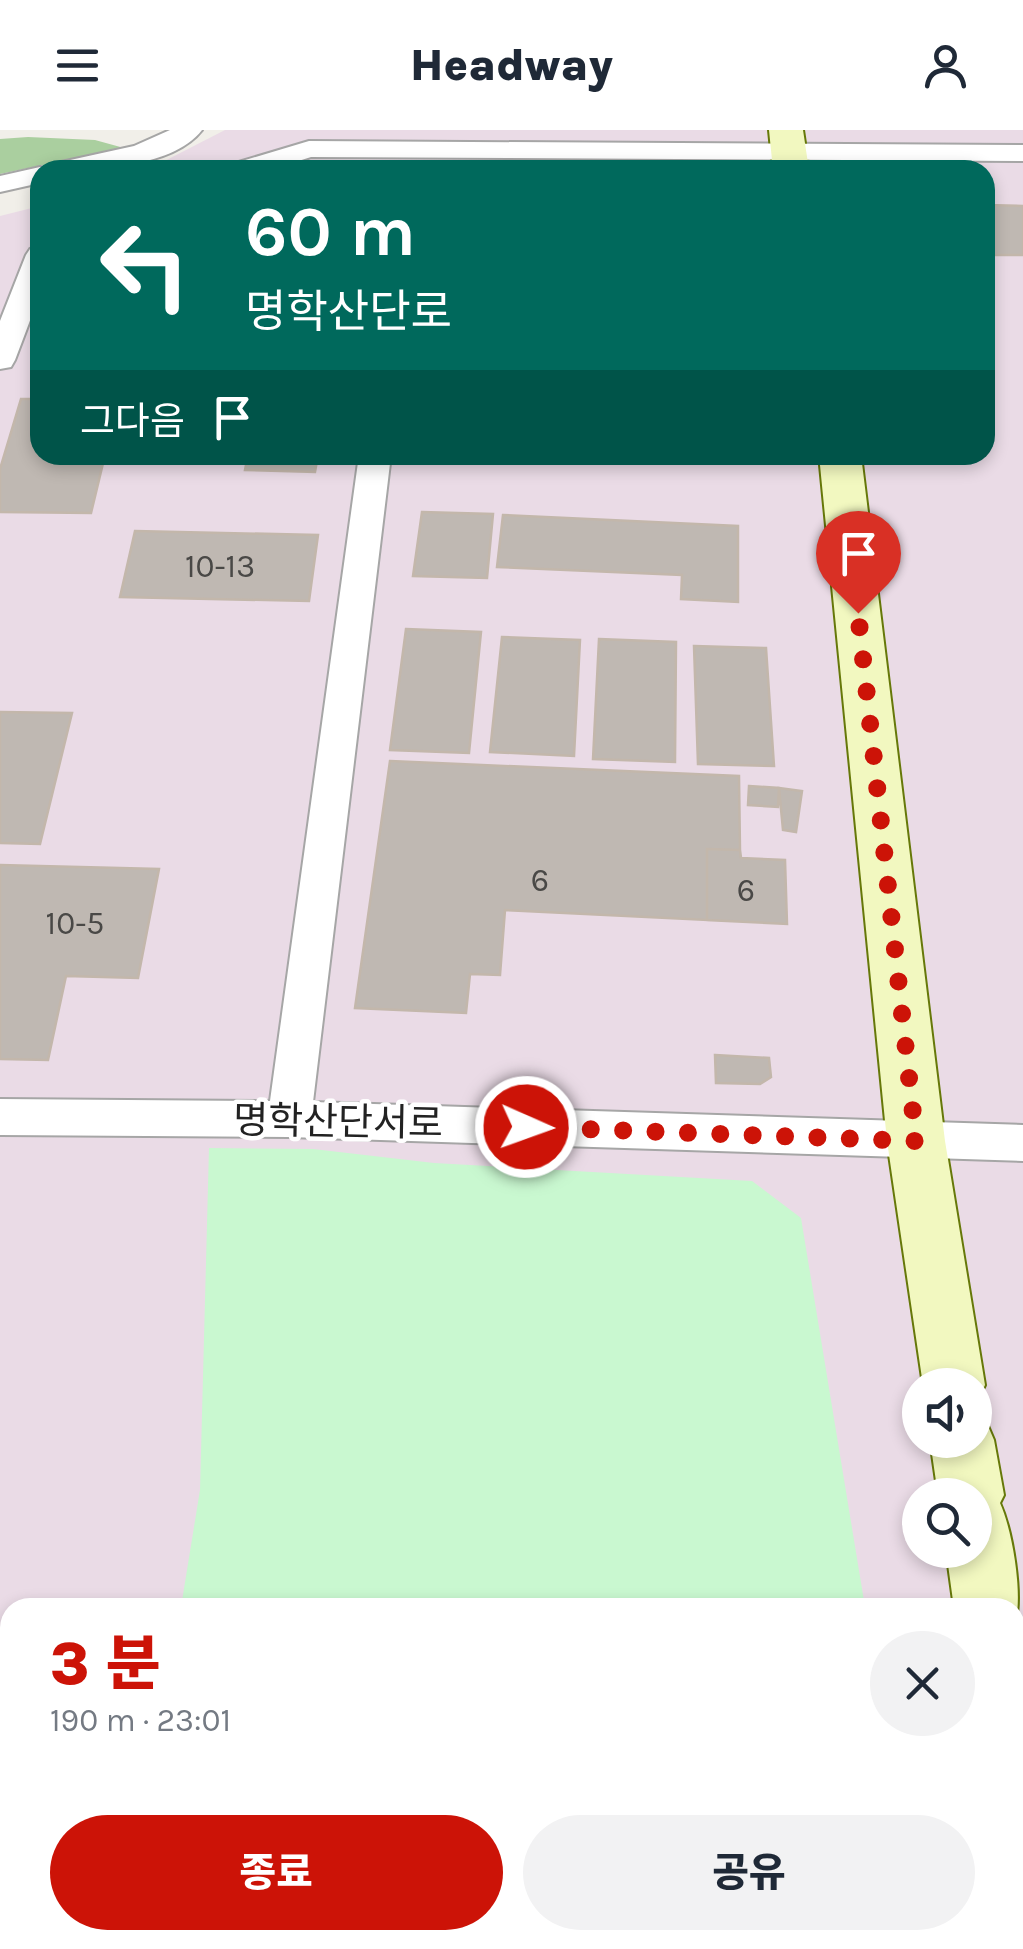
<!DOCTYPE html>
<html lang="ko">
<meta charset="utf-8">
<style>
body{margin:0;font-family:Karla,"Noto Sans KR",sans-serif;background:#f2f2f3;color:#1f2937;height:100vh;display:flex;flex-direction:column;font-size:38px;white-space:nowrap}
*{box-sizing:border-box;margin:0}
p{font-size:32px;color:#747a83}
.icon{flex:none;width:55px;height:55px;fill:none;stroke:currentColor;stroke-width:2;stroke-linecap:round;stroke-linejoin:round}
.map{position:relative;flex:1;overflow:hidden}
.panel{position:absolute;left:0px;top:1468px;width:1025px;height:352px;display:flex;flex-direction:column;background:#fff;border-radius:30px 30px 0 0;box-shadow:0 5px 15px #0003}
.panel>*{flex:none}
.top-card{position:absolute;left:30px;top:30px;width:965px;height:305px;border-radius:30px;box-shadow:0 5px 15px #0003;background:#00695c;color:#fff;overflow:hidden}
.buttons{position:absolute;left:902px;top:1238px;display:grid;gap:20px}
.buttons a{display:grid;place-items:center;width:90px;height:90px;border-radius:50%;background:#fff;box-shadow:0 5px 15px #0003;font-size:50px}
.pin{position:absolute;display:grid;place-items:center;width:85px;height:85px;color:#fff;margin:-102px -42px;border-radius:50% 50% 50% 0;rotate:-45deg;box-shadow:0 0 10px #0007}
.pin .icon{rotate:45deg}
.me{position:absolute;width:110px;margin:-55px;rotate:92deg;stroke-linejoin:round;filter:drop-shadow(0 0 8px #0008)}
.turn{display:flex;align-items:center;gap:35px;height:210px;padding:0 50px;font-size:45px}
.turn .icon{width:130px;height:130px;stroke-width:2.5}
.turn b{display:block;font-size:70px;line-height:85px}
.then{display:flex;align-items:center;height:95px;padding:0 50px;background:#0003;gap:20px;font-size:38px}
.round{display:grid;place-items:center;flex:none;width:105px;height:105px;border-radius:52px;background:#f2f2f3}
.summary{display:flex;align-items:center;justify-content:space-between;height:170px;padding:0 50px}
h1{font-size:60px;font-weight:800;line-height:75px;color:#cc1307}
.action{display:flex;gap:20px;margin-top:auto;padding:20px 50px}
.action a{flex:1;height:115px;border-radius:60px;background:#cc1307;color:#fff;font-size:40px;font-weight:800;line-height:115px;text-align:center}
.action a+a{background:#f2f2f3;color:#1f2937}
header{display:flex;justify-content:space-between;align-items:center;height:130px;padding:0 50px;background:#fff;font-size:45px;font-weight:800}
.map>svg:first-child{display:block}
</style>
<header><svg class="icon" aria-label="menu" viewBox="0 0 24 24"><path d="M4 6h16M4 12h16M4 18h16"/></svg>Headway<svg class="icon" aria-label="person" viewBox="0 0 24 24"><circle cx="12" cy="8" r="4"/><path d="M4 21q1-7 8-7t8 7"/></svg></header>
<div class="map">
<svg width="1023" height="1819" viewBox="0 0 1023 1819">
<rect width="100%" height="100%" fill="#f1efe9"/>
<path fill="#eadbe6" fill-rule="evenodd" d="M 225,0 L 1023,0 L 1023,1819 L 0,1819 L 0,86 L 40,76 L 40,325 L 985,325 L 985,40 L 147,40 ZM 920,1255 L 975,1255 L 975,1310 L 920,1310 ZM 920,1365 L 975,1365 L 975,1420 L 920,1420 ZM 10,1478 L 1015,1478 L 1015,1810 L 10,1810 Z"/>
<path fill="#aacf9f" d="M 28,7 L 95,10 L 124,18 L 0,44 L 0,9 Z"/>
<path fill="#c9f8d0" d="M 209,1018 L 313,1019 L 434,1033 L 752,1051 L 801,1088 L 865,1477 L 181,1477 L 200,1360 Z
M 120,1810 L 963,1810 L 967,1819 L 118,1819 Z"/>
<path fill="#bfb8b2" stroke="#c3b7ab" stroke-width="2.5" d="M 515,37 L 699,40 L 515,40 Z
M 985,75 L 1023,76 L 1023,125 L 985,125 Z
M 21,269 L 40,269 L 40,325 L 105,325 L 91,383 L 0,382 L 0,339 Z
M 248,325 L 318,325 L 315,342 L 245,340 Z
M 422,382 L 493,384 L 487,448 L 413,446 Z
M 503,385 L 738,396 L 738,472 L 681,469 L 682,445 L 497,437 Z
M 135,401 L 318,405 L 309,471 L 120,467 Z
M 406,499 L 481,502 L 469,623 L 390,620 Z
M 502,507 L 580,510 L 574,626 L 490,622 Z
M 599,509 L 676,512 L 675,632 L 593,629 Z
M 694,516 L 766,518 L 774,636 L 698,634 Z
M 0,582 L 72,583 L 40,714 L 0,713 Z
M 390,631 L 739,646 L 740,720 L 707,719 L 707,790 L 505,780 L 500,845 L 470,844 L 466,883 L 355,878 Z
M 749,656 L 779,658 L 778,677 L 748,675 Z
M 779,658 L 802,661 L 796,702 L 783,700 Z
M 707,719 L 740,720 L 741,728 L 785,730 L 787,794 L 707,790 Z
M 0,735 L 159,739 L 138,848 L 66,846 L 48,930 L 0,929 Z
M 715,925 L 769,928 L 771,947 L 760,954 L 716,953 Z"/>
<g fill="none" stroke-linecap="round" stroke-linejoin="round">
<g stroke="#a6a6a6" stroke-width="4">
<path id="street" d="M 170,0 L 202,0 C 171,40 86,40 40,40 L 40,53 L 0,62 L 0,46 L 40,37 L 49,39 L 52,34 L 134,16 Z
M 309,11 L 1023,15 L 1023,31 L 311,27 L 270,40 L 228,40 L 232,34 Z
M 40,116 L 40,164 L 15,230 L 11,237 L 0,239 L 0,191 L 26,125 L 30,119 Z
M 359,325 L 391,325 L 313,972 L 1023,995 L 1023,1031 L 289,1007 L 0,1005 L 0,969 L 270,971 Z"/>
</g>
<g stroke="#667809" stroke-width="4">
<path id="secondary" d="M 769,0 L 803,0 L 809,40 L 773,40 Z
M 819,325 L 861,325 L 945,1011 L 985,1255 L 975,1275 L 975,1255 L 923,1255 L 887,1011 Z
M 975,1286 L 985,1289 L 994,1310 L 1004,1365 L 1000,1373 C 1013,1402 1023,1466 1015,1494 L 1015,1478 L 954,1478 L 946,1420 L 975,1420 L 975,1365 L 938,1365 L 930,1310 L 975,1310 Z
M 1015,1540 L 1023,1543 L 1023,1634 L 1015,1631 Z"/>
</g>
<use href="#street" fill="#fff" fill-rule="evenodd"/>
<use href="#secondary" fill="#f2f8c0" fill-rule="evenodd"/>
</g>
<g fill="none" stroke-linecap="round" stroke-linejoin="round">
<path stroke="#cc1307" stroke-width="18" stroke-dasharray="0 32.4" d="M 526,997 L 916,1011 L 858,483"/>
</g>
<g text-anchor="middle" dominant-baseline="central" stroke-width="9" stroke-linejoin="round" paint-order="stroke">
<g font-size="32" fill="#494846">
<text x="220" y="436">10-13</text>
<text x="540" y="750">6</text>
<text x="746" y="760">6</text>
<text x="75" y="793">10-5</text>
</g>
<g font-size="38" fill="#222" stroke="#fff">
<text transform="translate(338 992) rotate(1)">명학산단서로</text>
</g>
</g>
</svg>
<div class="buttons">
<a><svg class="icon" aria-label="sound" viewBox="0 0 24 24"><path d="M4 9h4l5-4v14l-5-4H4zM17 9q2 3 0 6"/></svg></a>
<a><svg class="icon" aria-label="search" viewBox="0 0 24 24"><circle cx="10" cy="10" r="6"/><path d="M15 15l6 6"/></svg></a>
</div>
<div class="pin" style="left:858px;top:483px;background:#d93025"><svg class="icon" aria-label="arrive" viewBox="0 0 24 24"><path d="M6 21V4h12l-3 4 3 4H6"/></svg></div>
<svg class="me" style="left:526px;top:997px" viewBox="-20 -20 40 40"><circle r="17" fill="#cc1307" stroke="#fff" stroke-width="3"/><path d="M0-11L8 9 0 5-8 9z" fill="#fff"/></svg>
<div class="top-card">
<div class="turn"><svg class="icon" aria-label="left" viewBox="0 0 24 24"><path d="M17 20v-9H6M10 6l-5 5 5 5"/></svg><div><b>60 m</b>명학산단로</div></div>
<div class="then">그다음<svg class="icon" aria-label="arrive" viewBox="0 0 24 24"><path d="M6 21V4h12l-3 4 3 4H6"/></svg></div>
</div>
<section class="panel">
<div class="summary"><div><h1>3 분</h1><p>190 m · 23:01</p></div><a class="round"><svg class="icon" aria-label="close" viewBox="0 0 24 24"><path d="M6 6l12 12M18 6L6 18"/></svg></a></div>
<div class="action"><a>종료</a><a>공유</a></div>
</section>
</div>
